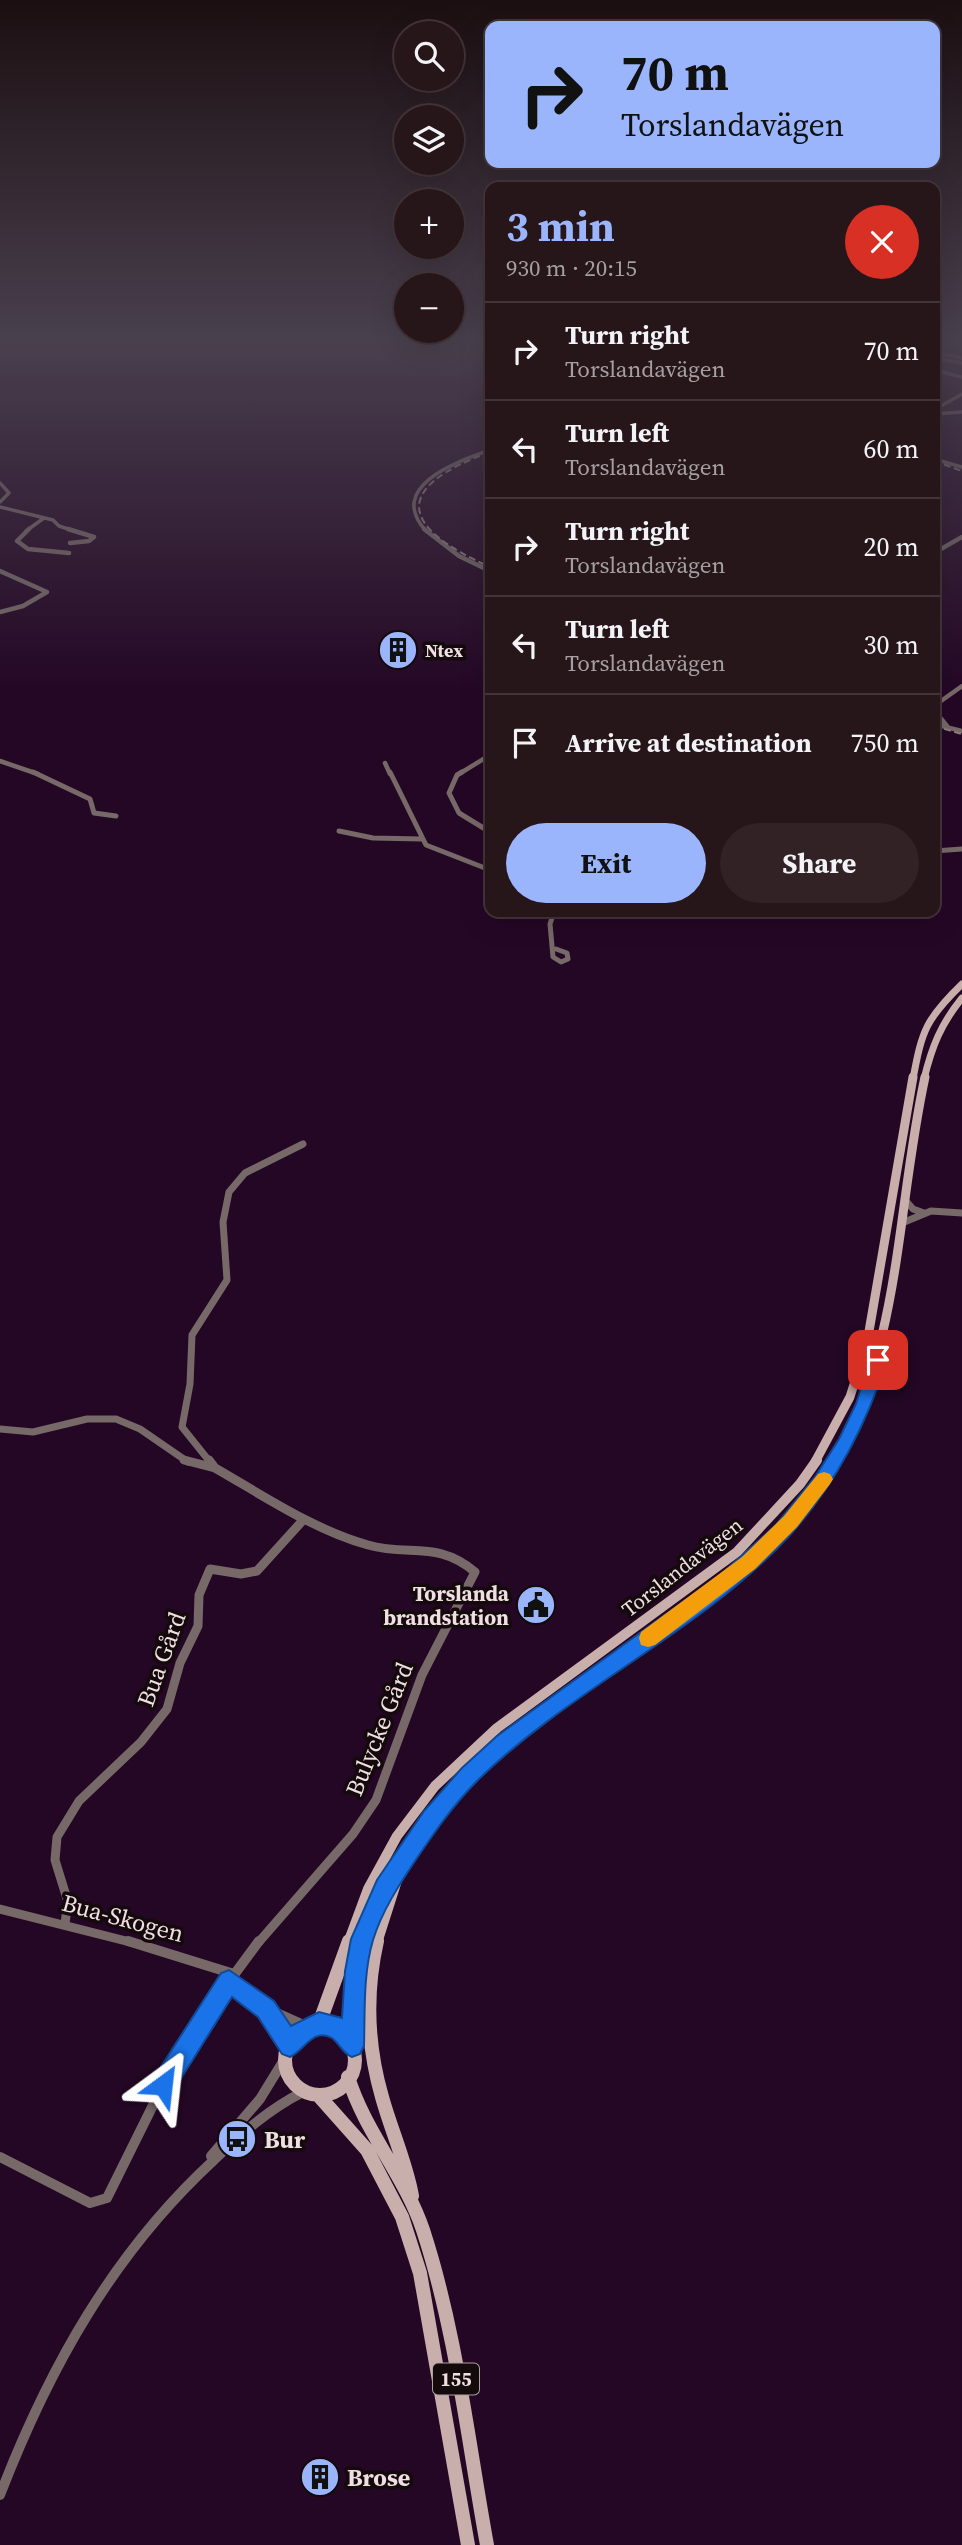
<!DOCTYPE html>
<meta charset="utf-8">
<style>
body{margin:0;font-family:"Source Serif 4",serif;background:#322226;color:#f1f3f6;height:100vh;display:flex;flex-direction:column;font-size:26px;white-space:nowrap}
*{box-sizing:border-box;margin:0}
p{font-size:23px;color:#a49fa2}
.icon{flex:none;width:38px;height:38px;fill:none;stroke:currentColor;stroke-width:2;stroke-linecap:round;stroke-linejoin:round}
.map{position:relative;flex:1;overflow:hidden}
.details{position:absolute;left:485px;top:182px;width:455px;height:735px;display:flex;flex-direction:column;background:#261519;border-radius:14px;box-shadow:0 7px 28px #0002,0 0 0 2px #423438}
.details>*{flex:none}
.banner{position:absolute;left:485px;top:21px;width:455px;height:147px;border-radius:14px;box-shadow:0 7px 28px #0002,0 0 0 2px #423438;background:#9bb5fd;color:#111;overflow:hidden}
.buttons{position:absolute;left:394px;top:21px;display:grid;gap:14px}
.buttons a{display:grid;place-items:center;width:70px;height:70px;border-radius:50%;background:#261519;box-shadow:0 7px 28px #0002,0 0 0 2px #423438;font-size:35px}
.pin{position:absolute;display:grid;place-items:center;width:60px;height:60px;color:#fff;margin:-30px;border-radius:14px;box-shadow:0 4px 10px #0006}
.me{position:absolute;width:77px;margin:-38px;rotate:30deg;stroke-linejoin:round;filter:drop-shadow(0 0 5px #0008)}
.turn{display:flex;align-items:center;gap:24px;height:147px;padding:0 21px;font-size:32px}
.turn .icon{width:91px;height:91px;stroke-width:2.5}
.turn b{display:block;font-size:49px;line-height:60px}
.round{display:grid;place-items:center;flex:none;width:74px;height:74px;border-radius:37px;background:#322226}
.head{display:flex;align-items:center;justify-content:space-between;height:119px;padding:0 21px}
h1{font-size:42px;font-weight:700;line-height:52px;color:#9bb5fd}
.button{display:flex;gap:14px;margin-top:auto;padding:14px 21px}
.button a{flex:1;height:80px;border-radius:42px;background:#9bb5fd;color:#111;font-size:28px;font-weight:700;line-height:80px;text-align:center}
.button a+a{background:#322226;color:#f1f3f6}
ul{padding:0;list-style:none}
li{display:flex;align-items:center;gap:21px;height:98px;padding:0 21px;border-top:2px solid #423438}
li div{flex:1}
li b{display:block;font-size:26px}
li em{font-style:normal}
.map>svg:first-child{display:block}
</style>
<div class="map">
<svg width="962" height="2545" viewBox="0 0 962 2545">
<rect width="100%" height="100%" fill="#321c21"/>
<path fill="#240725" d="M 0,336 L 490,336 L 490,912 L 934,912 L 934,336 L 962,336 L 962,2545 L 0,2545 Z"/>
<g fill="none" stroke-linecap="round" stroke-linejoin="round">
<path stroke="#766968" stroke-width="3.5" d="M 934,338 L 957,340
M 934,352 L 962,358
M 934,358 L 962,363
M 934,370 L 962,377
M 934,410 L 962,394
M 934,414 L 962,412
M 934,459 L 962,467
M 0,483 L 9,493 L 0,502
M 0,507 L 53,520 L 59,526 L 74,531
M 26,531 L 44,518
M 426,531 C 385,486 459,461 490,450"/>
<path stroke="#766968" stroke-width="4.5" d="M 29,529 L 17,541 L 28,549 L 69,553
M 68,529 L 94,537 L 89,541 L 70,543
M 424,529 L 459,556 L 490,571
M 934,553 L 962,537
M 0,571 L 47,592 L 23,606 L 0,612
M 934,592 L 937,593
M 934,706 L 962,686
M 934,710 L 947,726
M 934,724 L 962,731
M 0,761 L 38,774
M 385,763 L 390,774
M 459,774 L 490,755"/>
<path stroke="#766968" stroke-width="5" d="M 33,772 L 90,799 L 94,813 L 116,816
M 390,772 L 426,845 L 490,870
M 462,772 L 457,775 L 449,793 L 459,813 L 490,832
M 339,831 L 373,838 L 421,839
M 934,851 L 962,849
M 554,912 L 550,924 L 553,957 L 561,962 L 568,959 L 567,953 L 556,949"/>
<path stroke="#766968" stroke-width="7" d="M 906,1201 L 913,1209 L 924,1213
M 902,1223 L 931,1211 L 962,1213
M 0,1429 L 33,1432 L 87,1419 L 116,1419 L 140,1429 L 188,1462
M 210,1462 L 182,1427 L 190,1384 L 192,1335 L 227,1280 L 223,1222 L 229,1192 L 245,1173 L 303,1144"/>
<path stroke="#766968" stroke-width="9" d="M 184,1460 L 215,1468
M 209,1460 L 215,1468 C 264,1496 314,1530 368,1545 C 410,1557 437,1540 475,1572 L 422,1675 L 376,1800 L 353,1834 L 258,1943
M 0,1909 L 134,1943
M 65,1923 L 68,1902 L 55,1860 L 57,1837 L 79,1801 L 141,1742 L 167,1709 L 180,1663 L 198,1626 L 199,1595 L 210,1569 L 241,1574 L 257,1571 L 304,1519"/>
<path stroke="#766968" stroke-width="10" d="M 128,1941 L 234,1974
M 229,1981 L 266,2009 L 290,2046
M 268,2009 L 308,2027
M 211,2156 L 260,2099 L 287,2055
M 0,2157 L 90,2203 L 107,2198 L 163,2085 L 214,2002 L 259,1941
M 0,2495 C 49,2368 113,2253 214,2160 C 241,2134 269,2109 303,2092"/>
<path stroke="#c9afac" stroke-width="7" d="M 913,1079 C 922,1030 926,1019 962,984
M 924,1079 C 932,1046 941,1024 962,998"/>
<path stroke="#c9afac" stroke-width="9" d="M 815,1462 L 850,1397 L 867,1343 L 913,1077
M 834,1462 C 902,1341 896,1210 925,1077"/>
<path stroke="#c9afac" stroke-width="10" d="M 348,1943 L 368,1889 L 397,1836 L 435,1786 L 497,1728 L 737,1552 L 800,1484 L 817,1460
M 362,1943 C 370,1908 391,1879 412,1850 C 445,1802 481,1761 526,1725 C 630,1643 768,1580 835,1460
M 377,1943 L 400,1871"/>
<path stroke="#c9afac" stroke-width="14" d="M 377,1941 C 365,1994 367,2045 382,2097 C 391,2130 406,2162 412,2196
M 319,2024 L 349,1941
M285 2060a35 35 0 1 1 70 0a35 35 0 1 1-70 0Z
M 352,2046 L 362,1941
M 348,2077 C 365,2132 405,2176 423,2230 C 456,2331 468,2441 487,2545
M 319,2096 L 367,2150 L 402,2217 L 420,2273 L 468,2545"/>
<path stroke="#8f7c80" stroke-width="2" stroke-dasharray="7 3.5" stroke-linecap="butt" d="M 490,452 C 391,488 400,527 490,567
M 934,461 L 962,471
M 934,726 L 962,734"/>
</g>
<linearGradient id="sky" x2="0" y2="1"><stop stop-color="#1c0f12"/><stop offset="0.49" stop-color="#49404e"/><stop offset="1" stop-color="#49404e" stop-opacity="0"/></linearGradient>
<rect width="962" height="692" fill="url(#sky)"/>
<path fill="#1a73e8" stroke="#114b97" stroke-width="2" d="M 878,1354 L 887,1360 C 866,1426 836,1484 790,1535 C 700,1633 571,1688 477,1781 C 453,1805 434,1833 415,1861 C 399,1885 382,1911 373,1940 C 363,1974 365,2011 364,2046 L 360,2054 L 352,2057 C 342,2053 340,2044 332,2038 C 313,2027 304,2051 290,2057 L 282,2054 L 258,2017 L 232,1997 L 172,2093 L 163,2097 L 155,2093 L 152,2085 L 155,2076 L 221,1973 L 229,1970 L 274,2001 L 291,2026 L 319,2012 L 342,2018 L 345,1971 L 351,1939 L 377,1880 L 424,1811 L 462,1768 L 497,1736 L 719,1576 L 776,1525 L 815,1477 L 839,1439 L 856,1404 L 870,1360 Z"/>
<path fill="#f59e0b" d="M 824,1472 L 830,1474 L 833,1479 L 830,1484 L 797,1527 L 755,1569 L 655,1645 L 648,1647 L 641,1645 L 639,1638 L 641,1632 L 742,1557 L 784,1516 L 818,1474 Z"/>
<defs>
<g id="building-disc" transform="scale(2.0125)"><circle r="9.5" fill="#9bb5fd" stroke="#140a0c"/><path d="M-4-6H4V6H1V3H-1V6H-4ZM-2.5-4.3h1.7v1.8h-1.7ZM.8-4.3h1.7v1.8H.8ZM-2.5-1h1.7V.8h-1.7ZM.8-1h1.7V.8H.8Z" fill="#111"/></g>
<g id="civic-disc" transform="scale(2.0125)"><circle r="9.5" fill="#9bb5fd" stroke="#140a0c"/><path d="M-.6-6.5H3V-4.5H.6V-3L4-1V1h2V6H-6V1h2V-1L-.6-3ZM-1.2 2.5V6h2.4V2.5Z" fill="#111"/></g>
<g id="bus-disc" transform="scale(2.0125)"><circle r="9.5" fill="#9bb5fd" stroke="#140a0c"/><path d="M-5-6H5V4H4V6H2V4H-2V6H-4V4H-5ZM-3.5-4V0h7V-4ZM-3.5 1.2v1.5H-2V1.2ZM2 1.2v1.5H3.5V1.2Z" fill="#111"/></g>
</defs>
<g fill-rule="evenodd">
<use href="#building-disc" x="398" y="650"/>
<use href="#civic-disc" x="536" y="1605"/>
<use href="#bus-disc" x="237" y="2139"/>
<use href="#building-disc" x="320" y="2477"/>
</g>
<g text-anchor="middle" dominant-baseline="central" stroke-width="7" stroke-linejoin="round" paint-order="stroke">
<g font-size="18" font-weight="bold" fill="#efdfe2" stroke="#140a0c" text-anchor="start">
<text x="425" y="650">Ntex</text>
</g>
<rect fill="#140a0c" stroke="#ad9fa2" stroke-width="2" x="433" y="2363.5" width="46" height="31" rx="5"/>
<g font-size="19" font-weight="bold" fill="#efdfe2">
<text x="456" y="2379">155</text>
</g>
<g font-size="21" fill="#efdfe2" stroke="#140a0c">
<text transform="translate(682 1567) rotate(-38)">Torslandavägen</text>
</g>
<g font-size="21" font-weight="bold" fill="#efdfe2" stroke="#140a0c" text-anchor="end">
<text x="509" y="1593">Torslanda<tspan x="509" dy="24">brandstation</tspan></text>
</g>
<g font-size="24" fill="#efdfe2" stroke="#140a0c">
<text transform="translate(161 1659) rotate(-70)">Bua Gård</text>
<text transform="translate(379 1729) rotate(-68)">Bulycke Gård</text>
<text transform="translate(123 1918) rotate(15)">Bua-Skogen</text>
</g>
<g font-size="24" font-weight="bold" fill="#efdfe2" stroke="#140a0c" text-anchor="start">
<text x="264" y="2139">Bur</text>
<text x="347" y="2477">Brose</text>
</g>
</g>
</svg>
<div class="buttons">
<a><svg class="icon" aria-label="search" viewBox="0 0 24 24"><circle cx="10" cy="10" r="6"/><path d="M15 15l6 6"/></svg></a>
<a><svg class="icon" aria-label="layers" viewBox="0 0 24 24"><path d="M12 4l9 5-9 5-9-5zM3 14l9 5 9-5"/></svg></a>
<a>+</a>
<a>−</a>
</div>
<div class="pin" style="left:878px;top:1360px;background:#d93025"><svg class="icon" aria-label="arrive" viewBox="0 0 24 24"><path d="M6 21V4h12l-3 4 3 4H6"/></svg></div>
<svg class="me" style="left:163px;top:2085px" viewBox="-20 -20 40 40"><path d="M0-17L14 15 0 8-14 15z" fill="#1a73e8" stroke="#fff" stroke-width="4"/></svg>
<div class="banner">
<div class="turn"><svg class="icon" aria-label="right" viewBox="0 0 24 24"><path d="M7 20v-9h11M14 6l5 5-5 5"/></svg><div><b>70 m</b>Torslandavägen</div></div>
</div>
<section class="details">
<div class="head"><div><h1>3 min</h1><p>930 m · 20:15</p></div><a class="round" style="background:#d93025;color:#fff"><svg class="icon" aria-label="close" viewBox="0 0 24 24"><path d="M6 6l12 12M18 6L6 18"/></svg></a></div>
<ul>
<li><svg class="icon" aria-label="right" viewBox="0 0 24 24"><path d="M7 20v-9h11M14 6l5 5-5 5"/></svg><div><b>Turn right</b><p>Torslandavägen</p></div><em>70 m</em></li>
<li><svg class="icon" aria-label="left" viewBox="0 0 24 24"><path d="M17 20v-9H6M10 6l-5 5 5 5"/></svg><div><b>Turn left</b><p>Torslandavägen</p></div><em>60 m</em></li>
<li><svg class="icon" aria-label="right" viewBox="0 0 24 24"><path d="M7 20v-9h11M14 6l5 5-5 5"/></svg><div><b>Turn right</b><p>Torslandavägen</p></div><em>20 m</em></li>
<li><svg class="icon" aria-label="left" viewBox="0 0 24 24"><path d="M17 20v-9H6M10 6l-5 5 5 5"/></svg><div><b>Turn left</b><p>Torslandavägen</p></div><em>30 m</em></li>
<li><svg class="icon" aria-label="arrive" viewBox="0 0 24 24"><path d="M6 21V4h12l-3 4 3 4H6"/></svg><div><b>Arrive at destination</b></div><em>750 m</em></li>
</ul>
<div class="button"><a>Exit</a><a>Share</a></div>
</section>
</div>
